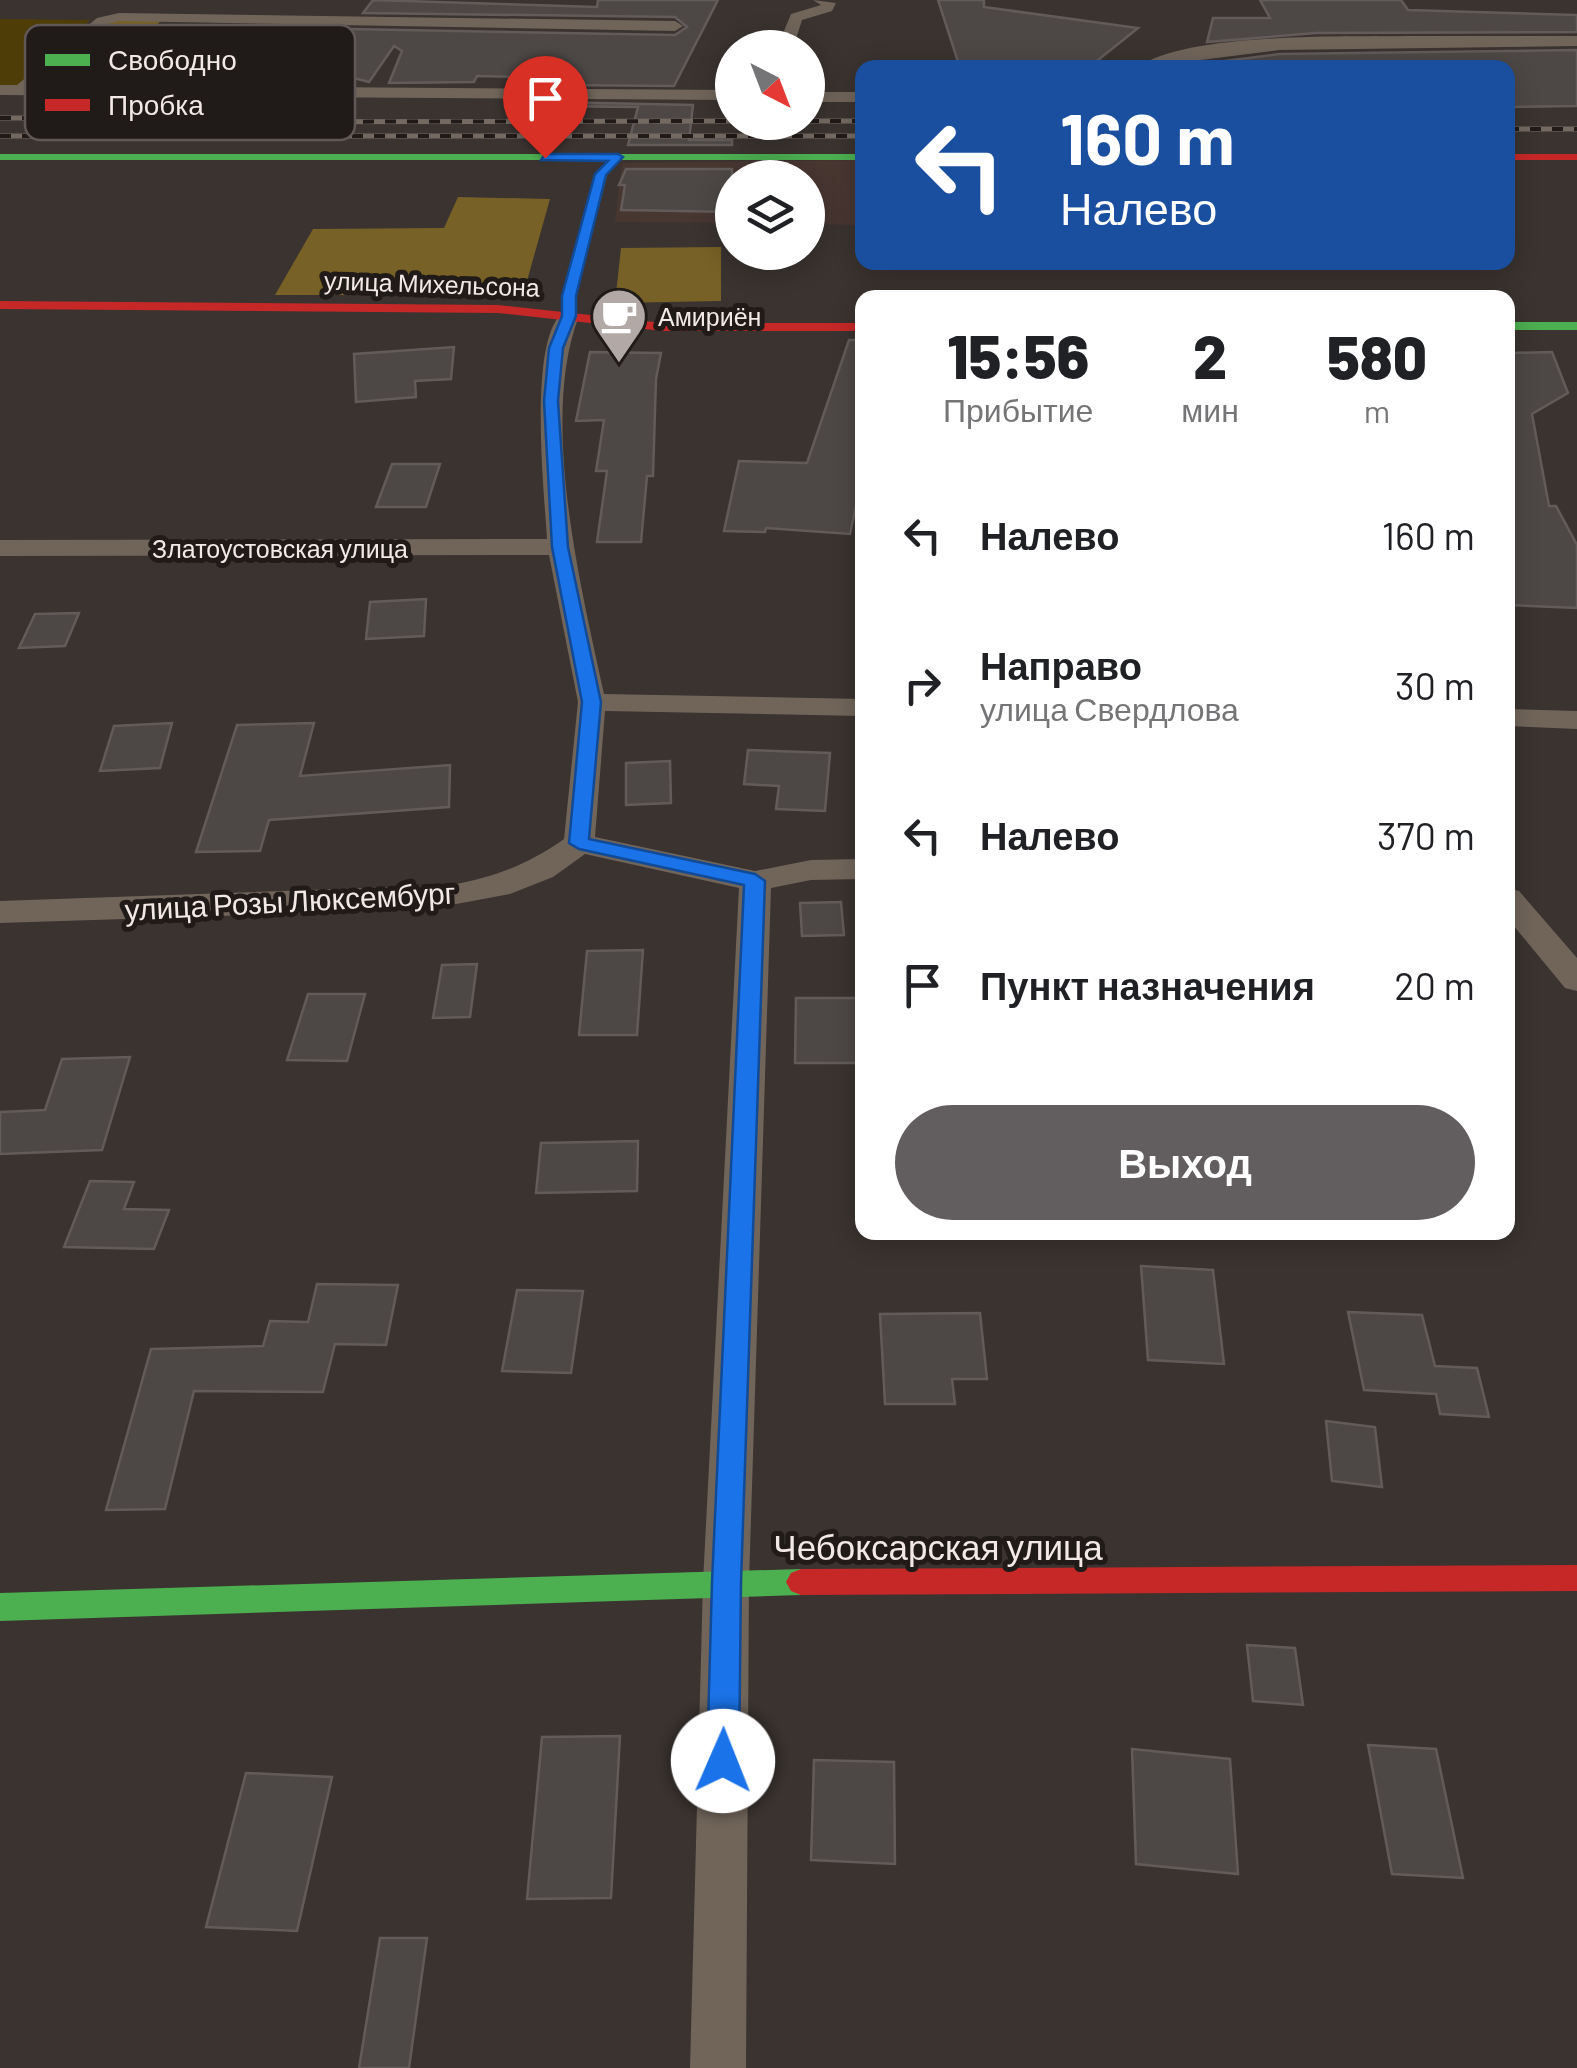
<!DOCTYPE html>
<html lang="ru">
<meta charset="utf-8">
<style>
body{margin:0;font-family:Barlow,sans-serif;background:#f6f6f6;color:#202124;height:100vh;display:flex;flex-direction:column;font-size:38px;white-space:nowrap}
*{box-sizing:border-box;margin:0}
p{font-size:32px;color:#757577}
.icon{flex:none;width:55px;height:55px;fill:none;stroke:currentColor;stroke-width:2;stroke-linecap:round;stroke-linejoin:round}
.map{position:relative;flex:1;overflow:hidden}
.sheet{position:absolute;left:855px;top:290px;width:660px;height:950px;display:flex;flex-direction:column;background:#fff;border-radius:20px;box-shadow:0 5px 25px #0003}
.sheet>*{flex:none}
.hud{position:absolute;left:855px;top:60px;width:660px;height:210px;border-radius:20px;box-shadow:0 5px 25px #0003;background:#1a4fa0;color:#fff;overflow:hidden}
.needle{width:65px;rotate:138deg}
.fabs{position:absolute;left:715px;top:30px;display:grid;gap:20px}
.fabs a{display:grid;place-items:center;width:110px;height:110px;border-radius:50%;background:#fff;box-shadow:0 5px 25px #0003;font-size:50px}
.pin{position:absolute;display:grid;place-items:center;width:85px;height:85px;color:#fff;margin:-102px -42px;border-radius:50% 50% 50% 0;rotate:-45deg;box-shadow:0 0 10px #0007}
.pin .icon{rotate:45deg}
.me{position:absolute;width:110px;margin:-55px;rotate:1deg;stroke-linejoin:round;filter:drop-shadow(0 0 8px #0008)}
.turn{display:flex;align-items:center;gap:35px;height:210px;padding:0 40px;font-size:45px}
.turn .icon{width:130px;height:130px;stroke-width:2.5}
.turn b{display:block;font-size:70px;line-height:85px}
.eta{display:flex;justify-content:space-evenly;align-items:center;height:170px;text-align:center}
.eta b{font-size:60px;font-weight:800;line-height:70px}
.primary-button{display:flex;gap:20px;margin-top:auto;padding:20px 40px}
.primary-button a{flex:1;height:115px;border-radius:60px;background:#625e5f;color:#fff;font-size:40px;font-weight:800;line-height:115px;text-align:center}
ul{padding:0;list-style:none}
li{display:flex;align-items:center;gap:30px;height:150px;padding:0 40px}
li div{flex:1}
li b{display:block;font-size:38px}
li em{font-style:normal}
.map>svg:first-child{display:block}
</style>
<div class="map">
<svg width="1577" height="2068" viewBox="0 0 1577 2068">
<rect width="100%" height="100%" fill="#3a3330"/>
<path fill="#483631" d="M 862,160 L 862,225 L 808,224 L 808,178 L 732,178 L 732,223 L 615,222 L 622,163 Z"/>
<path fill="#4f3d07" d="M 0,19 L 90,20 L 21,88 L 0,87 Z"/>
<path fill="#786126" d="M 162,19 L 109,86 L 32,87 L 109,21 Z
M 458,197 L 550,199 L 523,295 L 275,295 L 313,229 L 444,228 Z
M 721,247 L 721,301 L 615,303 L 621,248 Z"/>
<path fill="#4d4846" stroke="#625b5a" stroke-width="2.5" d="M 373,0 L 597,7 L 598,0 L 718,0 L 674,86 L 558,85 L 561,78 L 477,76 L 474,82 L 389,83 L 402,51 L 394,46 L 369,82 L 316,68 L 349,29 L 675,35 L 687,27 L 675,17 L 363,13 Z
M 938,0 L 984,0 L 984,7 L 1138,28 L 1088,68 L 960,68 Z
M 1260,0 L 1401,0 L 1408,10 L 1577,15 L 1577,32 L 1316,33 L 1207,42 L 1213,18 L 1270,18 Z
M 1577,50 L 1577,106 L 1508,107 L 1508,68 L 1201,68 L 1202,64 L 1279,54 Z
M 550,102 L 693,105 L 689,140 L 732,140 L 732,145 L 628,145 L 638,107 L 548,106 Z
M 626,169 L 732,169 L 732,212 L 621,210 L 625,185 L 619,185 Z
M 849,340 L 862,340 L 862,478 L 850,534 L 766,528 L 765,532 L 724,531 L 739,461 L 807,463 Z
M 454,347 L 451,379 L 415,381 L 416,397 L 356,402 L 354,354 Z
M 590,352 L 661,353 L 656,379 L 653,476 L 647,476 L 641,542 L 597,542 L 607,471 L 596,471 L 604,420 L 576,421 Z
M 1552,352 L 1568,393 L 1532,414 L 1549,506 L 1556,506 L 1577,545 L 1577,608 L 1508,605 L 1508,496 L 1512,495 L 1508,468 L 1508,353 Z
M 392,464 L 440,464 L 426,507 L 376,507 Z
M 426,599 L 424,636 L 366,639 L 370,602 Z
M 79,613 L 65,646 L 19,648 L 35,614 Z
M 172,723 L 160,768 L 100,771 L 114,726 Z
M 314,723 L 300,776 L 450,765 L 449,807 L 269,820 L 260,851 L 196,852 L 237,725 Z
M 748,750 L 830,753 L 825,811 L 776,809 L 779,786 L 744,784 Z
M 670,761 L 671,803 L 626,805 L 626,763 Z
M 841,902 L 844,935 L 802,936 L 800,903 Z
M 643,950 L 637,1035 L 579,1035 L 587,951 Z
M 477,964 L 470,1017 L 433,1018 L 442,965 Z
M 308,994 L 365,994 L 347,1061 L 287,1060 Z
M 796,998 L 858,998 L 861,1063 L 795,1063 Z
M 130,1057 L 102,1150 L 0,1154 L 0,1112 L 45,1110 L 62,1059 Z
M 638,1141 L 637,1191 L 536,1193 L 541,1143 Z
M 90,1181 L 134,1182 L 124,1209 L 169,1210 L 154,1249 L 64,1247 Z
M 1141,1266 L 1213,1270 L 1224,1364 L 1148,1360 Z
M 317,1284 L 398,1285 L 386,1345 L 335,1344 L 323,1392 L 194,1391 L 165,1509 L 106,1510 L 151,1349 L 263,1346 L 270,1321 L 308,1322 Z
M 517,1290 L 583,1291 L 571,1373 L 502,1371 Z
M 1348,1312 L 1422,1315 L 1435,1366 L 1477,1368 L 1489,1417 L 1440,1414 L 1436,1394 L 1364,1390 Z
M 980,1313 L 987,1379 L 952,1379 L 955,1404 L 885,1404 L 880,1314 Z
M 1326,1421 L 1375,1427 L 1382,1487 L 1332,1481 Z
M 1247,1645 L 1295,1648 L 1303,1705 L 1253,1701 Z
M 620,1736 L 611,1898 L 527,1899 L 542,1737 Z
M 1368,1745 L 1436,1749 L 1463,1878 L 1392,1874 Z
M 1132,1749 L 1230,1759 L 1238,1874 L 1136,1864 Z
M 814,1760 L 894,1762 L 895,1864 L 811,1860 Z
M 246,1773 L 332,1777 L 297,1931 L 206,1927 Z
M 380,1938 L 427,1938 L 409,2068 L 359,2068 Z"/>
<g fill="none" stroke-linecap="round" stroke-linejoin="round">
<path fill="#71655a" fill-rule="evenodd" d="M 813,0 L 836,3 L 832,11 L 802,20 L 793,48 L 777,48 L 791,14 L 821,5 Z
M 119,13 L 675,21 L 683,26 L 675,31 L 119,21 L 107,24 L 36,85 L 732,90 L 732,100 L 0,95 L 0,85 L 17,85 L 97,18 Z
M 1421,36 L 1577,36 L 1577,46 L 1279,50 L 1137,68 C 1185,31 1357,37 1421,36 Z
M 808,92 L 862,92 L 862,102 L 808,102 Z
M 569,310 L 579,316 C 539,419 581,587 604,694 L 862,699 L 862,716 L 605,711 L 595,837 L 755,871 L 811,860 L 862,859 L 862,879 L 811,880 L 771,888 L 749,1582 L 746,2068 L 690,2068 L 703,1582 L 739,888 L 585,854 L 553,877 L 510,894 L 451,905 L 344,912 L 0,923 L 0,901 L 451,885 C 495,877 527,865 564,839 L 578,702 L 549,555 L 0,556 L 0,540 L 547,539 C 545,500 525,322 569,310 Z
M 1508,709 L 1577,711 L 1577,729 L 1508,726 Z
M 1508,888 L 1519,891 L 1577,958 L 1577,991 L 1565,988 L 1508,919 Z"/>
<path fill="#4caf50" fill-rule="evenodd" d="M 0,154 L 862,154 L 862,160 L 621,160 L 607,175 L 576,296 L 576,316 L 569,320 L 562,316 L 562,296 L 595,174 L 608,160 L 0,160 Z
M 1508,322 L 1577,322 L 1577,330 L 1508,330 Z
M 801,1569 L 811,1573 L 816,1582 L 811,1591 L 801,1595 L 0,1621 L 0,1593 Z"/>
<path fill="#c62828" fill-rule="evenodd" d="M 1508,154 L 1577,154 L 1577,160 L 1508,160 Z
M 0,301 L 498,305 L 663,323 L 862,323 L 862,331 L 663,331 L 498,313 L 0,309 Z
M 1577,1565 L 1577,1591 L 801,1595 L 791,1591 L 786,1582 L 791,1573 L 801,1569 Z"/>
<g stroke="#746a62" stroke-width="5">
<path id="rail" d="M 0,118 L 155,118
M 808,121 L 862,121
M 143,122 L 732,121
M 1508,129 L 1577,129
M 0,136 L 862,136"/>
</g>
<use href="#rail" stroke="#201a18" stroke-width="4" stroke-dasharray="11" stroke-linecap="butt"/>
</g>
<path fill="#1a73e8" stroke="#114b97" stroke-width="2.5" d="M 545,154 L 618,154 L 623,157 L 606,175 L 576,296 L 576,316 L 563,348 L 558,401 L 568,547 L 601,702 L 589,839 L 755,874 L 765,881 L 741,1582 L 739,1761 L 735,1772 L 723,1776 L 712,1772 L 707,1761 L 712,1582 L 744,885 L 579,849 L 569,843 L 582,702 L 552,547 L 544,401 L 549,348 L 562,316 L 562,296 L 595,174 L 608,161 L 541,160 Z"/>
<defs>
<g id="cafe-pin" transform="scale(2.875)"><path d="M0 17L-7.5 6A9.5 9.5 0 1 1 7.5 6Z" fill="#b2a9a7" stroke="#201a18"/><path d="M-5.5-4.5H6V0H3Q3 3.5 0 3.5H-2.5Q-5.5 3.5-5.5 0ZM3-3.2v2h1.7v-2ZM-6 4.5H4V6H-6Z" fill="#fff"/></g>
</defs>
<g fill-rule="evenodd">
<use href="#cafe-pin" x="619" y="316"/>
</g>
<g text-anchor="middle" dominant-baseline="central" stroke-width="10" stroke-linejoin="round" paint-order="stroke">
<g font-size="25" fill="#f2e9e7" stroke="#201a18">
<text transform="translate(432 283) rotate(2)">улица Михельсона</text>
<text x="280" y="548">Златоустовская улица</text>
</g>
<g font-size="25" fill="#f2e9e7" stroke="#201a18" text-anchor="start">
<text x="658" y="316">Амириён</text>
</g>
<g font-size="30" fill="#f2e9e7" stroke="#201a18">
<text transform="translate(290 900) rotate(-3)">улица Розы Люксембург</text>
</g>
<g font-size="35" fill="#f2e9e7" stroke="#201a18">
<text x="938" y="1546">Чебоксарская улица</text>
</g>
</g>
<rect x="25" y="25" width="330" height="115" rx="15" fill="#201a18" stroke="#5f5856" stroke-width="2.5"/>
<rect x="45" y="54" width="45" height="12" fill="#4caf50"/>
<rect x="45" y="99" width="45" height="12" fill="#c62828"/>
<g font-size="28" fill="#f2e9e7">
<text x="108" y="70">Свободно</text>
<text x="108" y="115">Пробка</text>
</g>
</svg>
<div class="fabs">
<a><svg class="needle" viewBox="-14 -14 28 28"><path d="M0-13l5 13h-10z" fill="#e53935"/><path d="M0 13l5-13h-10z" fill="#757577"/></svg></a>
<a><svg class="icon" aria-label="layers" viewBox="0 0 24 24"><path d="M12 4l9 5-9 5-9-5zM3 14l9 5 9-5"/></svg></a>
</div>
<div class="pin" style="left:545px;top:158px;background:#d93025"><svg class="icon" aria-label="arrive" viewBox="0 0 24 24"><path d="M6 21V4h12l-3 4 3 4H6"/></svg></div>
<svg class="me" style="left:723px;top:1761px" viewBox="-20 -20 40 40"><circle r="19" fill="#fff"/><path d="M0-13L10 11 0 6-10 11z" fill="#1a73e8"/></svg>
<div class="hud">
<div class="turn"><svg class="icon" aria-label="left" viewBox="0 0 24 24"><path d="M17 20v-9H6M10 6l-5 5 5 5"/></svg><div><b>160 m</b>Налево</div></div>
</div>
<section class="sheet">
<div class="eta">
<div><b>15:56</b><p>Прибытие</p></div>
<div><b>2</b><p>мин</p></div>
<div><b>580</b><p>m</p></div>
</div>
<ul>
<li><svg class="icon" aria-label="left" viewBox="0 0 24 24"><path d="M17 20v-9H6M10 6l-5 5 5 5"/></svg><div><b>Налево</b></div><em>160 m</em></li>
<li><svg class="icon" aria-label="right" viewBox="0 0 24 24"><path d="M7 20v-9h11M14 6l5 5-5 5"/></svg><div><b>Направо</b><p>улица Свердлова</p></div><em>30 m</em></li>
<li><svg class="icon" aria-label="left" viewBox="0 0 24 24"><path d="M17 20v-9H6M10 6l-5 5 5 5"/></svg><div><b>Налево</b></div><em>370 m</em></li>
<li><svg class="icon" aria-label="arrive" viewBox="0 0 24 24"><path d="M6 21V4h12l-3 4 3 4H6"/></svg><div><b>Пункт назначения</b></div><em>20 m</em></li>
</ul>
<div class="primary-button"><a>Выход</a></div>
</section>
</div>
